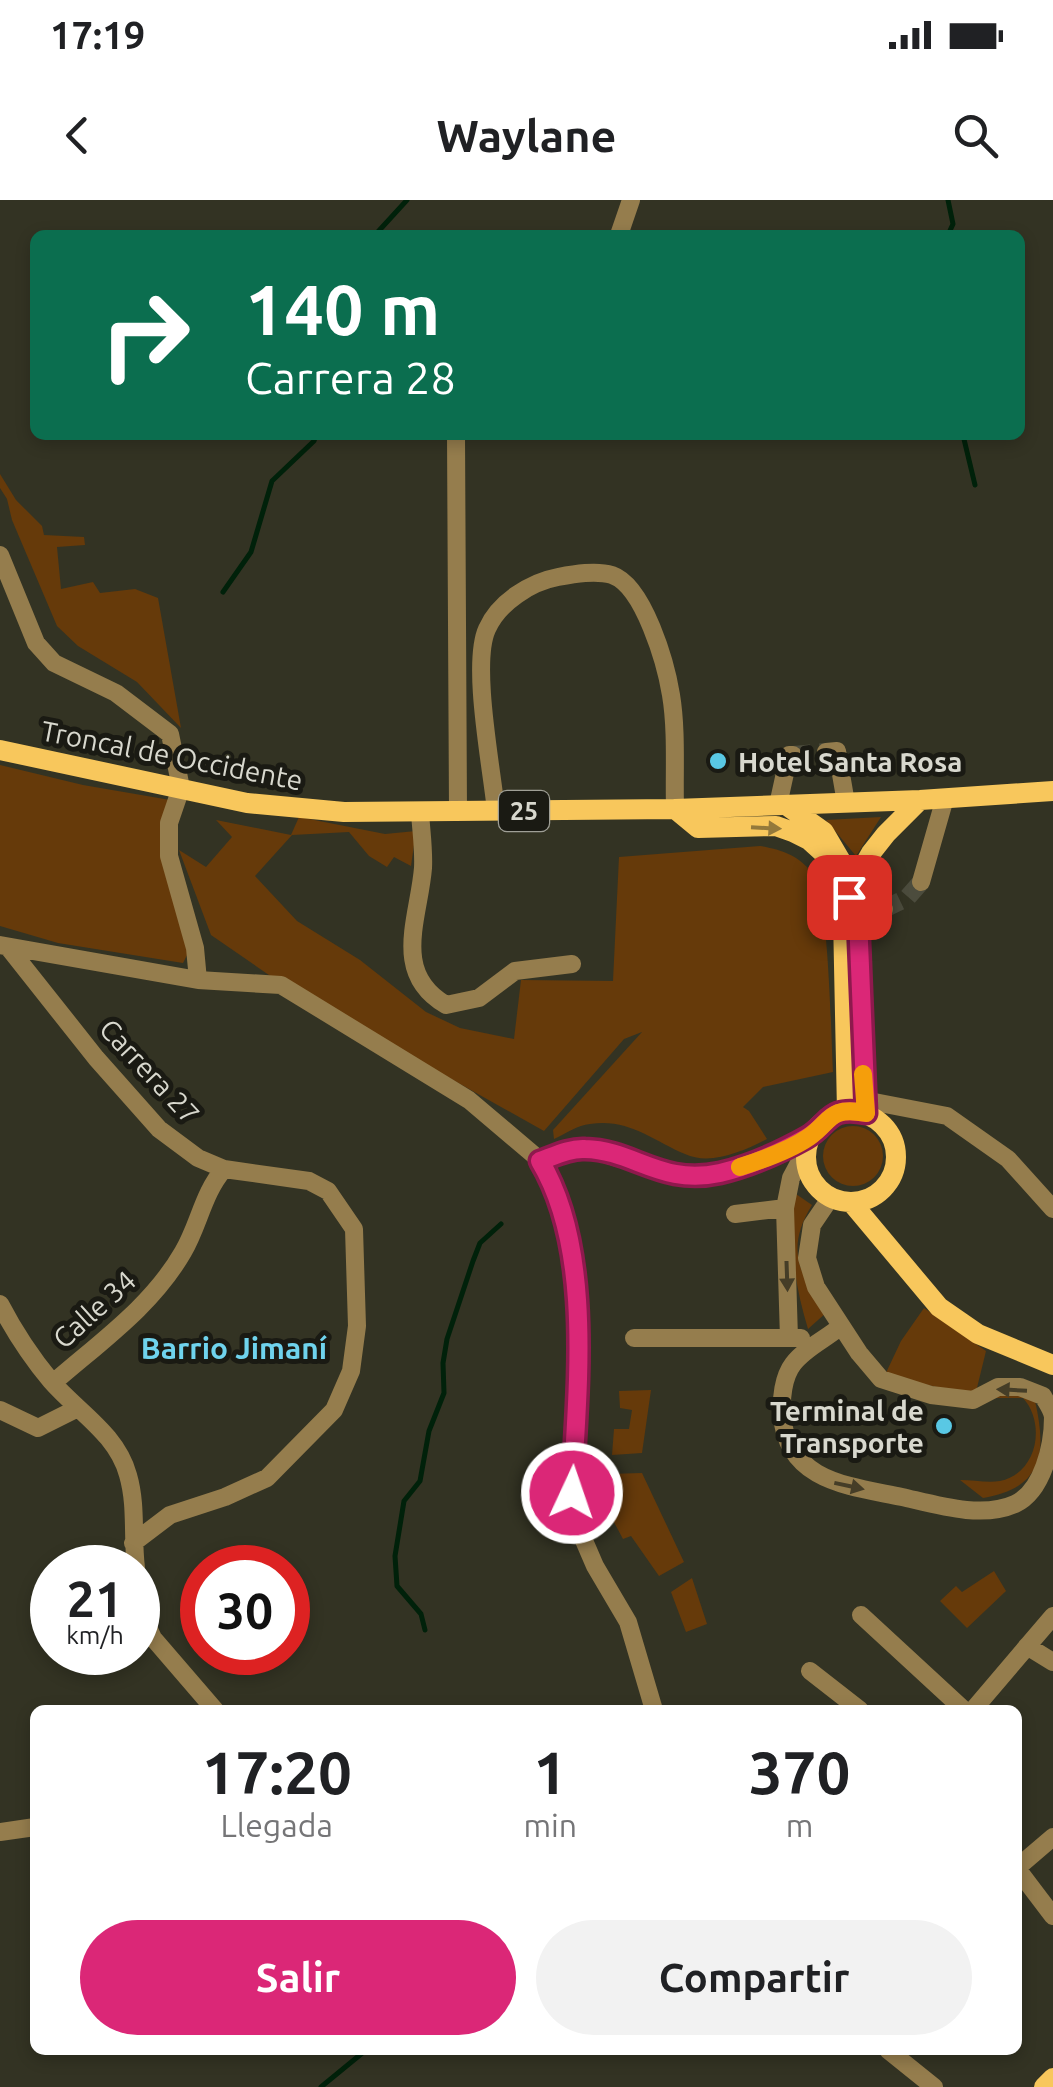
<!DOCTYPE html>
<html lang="es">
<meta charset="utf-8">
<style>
body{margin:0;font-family:Ubuntu,sans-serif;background:#f2f2f2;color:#202124;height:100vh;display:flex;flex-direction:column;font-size:38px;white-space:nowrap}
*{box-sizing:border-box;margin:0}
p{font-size:32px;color:#757577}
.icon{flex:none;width:55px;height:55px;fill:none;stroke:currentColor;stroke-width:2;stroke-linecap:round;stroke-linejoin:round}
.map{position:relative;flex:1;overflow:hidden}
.panel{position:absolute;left:30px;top:1505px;width:992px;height:350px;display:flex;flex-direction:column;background:#fff;border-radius:15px;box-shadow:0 5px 15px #0003}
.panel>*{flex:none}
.top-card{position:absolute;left:30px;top:30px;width:995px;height:210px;border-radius:15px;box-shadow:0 5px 15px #0003;background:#0b6e4f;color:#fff;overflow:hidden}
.speed{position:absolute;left:30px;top:1345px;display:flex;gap:20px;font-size:50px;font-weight:700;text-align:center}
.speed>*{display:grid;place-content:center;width:130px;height:130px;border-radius:50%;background:#fff;box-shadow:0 5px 15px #0003;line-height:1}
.speed small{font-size:25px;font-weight:400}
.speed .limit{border:15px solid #d22;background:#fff;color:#111}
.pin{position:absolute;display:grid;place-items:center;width:85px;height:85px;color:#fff;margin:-42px;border-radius:20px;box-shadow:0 5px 15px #0006}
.me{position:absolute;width:110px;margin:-55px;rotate:3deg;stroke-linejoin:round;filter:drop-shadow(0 0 8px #0008)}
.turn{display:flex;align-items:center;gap:35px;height:210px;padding:0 50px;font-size:45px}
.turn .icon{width:130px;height:130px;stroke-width:2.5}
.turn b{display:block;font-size:70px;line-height:85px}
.eta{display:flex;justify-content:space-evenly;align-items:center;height:170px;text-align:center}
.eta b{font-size:60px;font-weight:600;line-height:70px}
.button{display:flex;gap:20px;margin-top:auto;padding:20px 50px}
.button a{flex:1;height:115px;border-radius:60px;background:#db2777;color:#fff;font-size:40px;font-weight:600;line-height:115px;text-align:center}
.button a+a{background:#f2f2f2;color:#202124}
.status{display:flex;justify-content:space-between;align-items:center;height:70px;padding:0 50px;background:#fff;direction:ltr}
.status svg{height:28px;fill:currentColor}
header{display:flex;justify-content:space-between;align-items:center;height:130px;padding:0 50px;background:#fff;font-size:45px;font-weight:600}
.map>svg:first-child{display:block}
</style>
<div class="status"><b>17:19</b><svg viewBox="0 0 49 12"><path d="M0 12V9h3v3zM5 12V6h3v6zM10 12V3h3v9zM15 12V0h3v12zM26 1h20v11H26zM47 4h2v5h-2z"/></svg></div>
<header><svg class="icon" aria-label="back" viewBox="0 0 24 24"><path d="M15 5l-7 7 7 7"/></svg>Waylane<svg class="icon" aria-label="search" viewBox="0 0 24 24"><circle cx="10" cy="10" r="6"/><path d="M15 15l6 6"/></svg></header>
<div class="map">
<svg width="1053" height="1887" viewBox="0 0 1053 1887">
<rect width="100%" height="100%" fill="#333323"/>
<path fill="#663a0a" d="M 0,274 L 16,300 L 42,326 L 44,335 L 84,337 L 85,345 L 57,347 L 61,389 L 93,382 L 100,393 L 135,389 L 158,398 L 181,528 L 137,482 L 78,446 L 57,426 L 12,320 L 7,299 L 0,288 Z
M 0,565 L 83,585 L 176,601 L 169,623 L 190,749 L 183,763 L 58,743 L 0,726 Z
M 299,617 L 385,634 L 416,631 L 411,666 L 394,657 L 387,667 L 369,656 L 349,632 L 292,635 L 255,676 L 297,721 L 360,760 L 426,812 L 460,828 L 514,839 L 521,780 L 613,781 L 619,657 L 760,646 C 782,650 801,656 814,676 C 829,698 831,836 833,872 L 763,887 L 743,907 L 749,911 L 767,939 C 744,951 710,966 685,954 C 652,940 628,918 590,924 C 578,925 565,934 554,939 L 553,930 L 642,832 L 624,839 L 544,931 L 282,784 L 211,735 L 179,650 L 206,667 L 232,637 L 216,620 L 291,635 Z
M 881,617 L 856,656 L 826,620 Z
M823 956a30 30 0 1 1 60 0a30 30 0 1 1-60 0Z
M 796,994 L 812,1005 C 785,1049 799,1075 827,1112 L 808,1129 C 795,1086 787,1038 796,994 Z
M 924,1108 L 986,1151 L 975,1196 L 885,1175 L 901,1141 Z
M 651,1190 L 642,1253 L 612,1255 L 614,1229 L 629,1229 L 632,1210 L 620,1208 L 619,1191 Z
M 1014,1193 L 1035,1201 C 1047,1253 1043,1288 983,1298 L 960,1280 C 973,1280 988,1283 1000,1281 C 1038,1273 1046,1223 1023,1198 L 992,1198 Z
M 642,1273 L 684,1362 L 659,1376 L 631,1336 L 623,1339 L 609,1313 L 616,1312 L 608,1274 Z
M 994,1371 L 1006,1391 L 967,1428 L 940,1401 L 956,1386 L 962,1392 Z
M 692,1378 L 707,1424 L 686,1432 L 671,1392 Z"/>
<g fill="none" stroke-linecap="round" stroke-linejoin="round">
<path stroke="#00210a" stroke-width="5" d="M 375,35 L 407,0
M 948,35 L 953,24 L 948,0
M 963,235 L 975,285
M 223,392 L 251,352 L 272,281 L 314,241 L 316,235
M 425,1430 L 421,1414 L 397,1386 L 395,1356 L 404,1301 L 420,1281 L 429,1231 L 444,1193 L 443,1163 L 447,1139 L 473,1061 L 480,1043 L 501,1024
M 321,1887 L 366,1850"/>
<path stroke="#4c4c3d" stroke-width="18" stroke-dasharray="18 9" stroke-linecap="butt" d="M 793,555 L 826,552
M 884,709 L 907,698 L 921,682"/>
<path stroke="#957d4d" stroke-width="18" d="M 619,35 L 631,0
M 456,235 L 458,611
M 0,355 L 36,443 L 54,463 L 116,493 L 170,534 L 181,588 L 169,623 L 169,656 L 195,748 L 198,780
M 826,552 L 837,551 L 846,603
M 778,605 L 789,555 L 793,555
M 496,611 C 492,569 471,464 487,429 C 499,402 531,382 558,377 C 574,374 596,370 612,375 C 644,386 666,464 671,495 C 677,531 674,572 675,609
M 420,612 C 421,630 424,649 423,668 C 419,718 391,773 446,805 L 479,798 L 515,771 L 572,764
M 921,682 L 945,598
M 858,718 L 884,709
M 0,745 L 198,780 L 281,785 L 469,900 L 541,961 L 560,1000 L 570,1034 L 579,1151 L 572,1293 L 576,1322 L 595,1366 L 628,1422 L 654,1510
M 8,747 L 96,858 L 159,929 L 198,958 L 224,969 L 309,981 L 328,991 L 354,1029 L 357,1126 L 351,1171 L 334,1210 L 267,1278 L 225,1297 L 170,1315 L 133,1343
M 864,900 L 947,916 L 1008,959 L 1053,1009
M 541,961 L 584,948 L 674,975 L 700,976 L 754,963 L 811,936
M 831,997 L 812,1025 L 807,1058 L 816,1087 L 859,1153 L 881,1179 L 931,1195 L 973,1200 L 998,1187 L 1020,1187 L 1043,1196 C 1046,1202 1052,1209 1053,1217 C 1053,1245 1043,1291 1015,1304 C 982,1319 937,1305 902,1297 C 850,1286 787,1282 782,1215 C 781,1199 783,1177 793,1164 C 805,1148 826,1139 841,1126
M 735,1014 L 785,1008
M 0,1104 C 14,1131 31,1157 51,1181 C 78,1212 117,1234 128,1275 C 137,1306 132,1337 136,1368
M 634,1138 L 801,1138
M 789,1138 L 785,1008 L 791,978 L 807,948
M 53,1183 C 100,1142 152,1106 183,1052 C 199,1025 203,993 224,969
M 0,1210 L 38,1228 L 78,1208
M 138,1377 L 145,1421 L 153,1438 L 215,1510
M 861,1415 L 964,1510
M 1027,1446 L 1053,1462
M 810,1471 L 860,1510
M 973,1510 L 1053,1416
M 0,1632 L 35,1627
M 1018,1667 L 1053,1637
M 1018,1670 L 1053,1716
M 888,1850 L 934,1887"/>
<path stroke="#f8c75c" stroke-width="20" d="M 0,550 L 247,603 L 344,612 L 675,609 L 920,600 L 1053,591
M 786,605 L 824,632 L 841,661
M 675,609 L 698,628 L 776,626 L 793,632 L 809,640 L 830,659 L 840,674 L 858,718 L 865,913
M 847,911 L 843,717 L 859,674 L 871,653 L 886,634 L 920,600
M806 957a45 45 0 1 1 90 0a45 45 0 1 1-90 0Z
M 851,1002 L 939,1107 L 978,1134 L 1053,1165
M 1044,1887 L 1053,1878"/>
</g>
<defs><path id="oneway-solid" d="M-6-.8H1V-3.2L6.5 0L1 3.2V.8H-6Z" transform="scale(2.5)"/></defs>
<use fill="#94793b" href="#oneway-solid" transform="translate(766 628) rotate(3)"/>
<g fill="#453d27">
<use href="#oneway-solid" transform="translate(787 1076) rotate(88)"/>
<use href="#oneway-solid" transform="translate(1012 1190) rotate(-177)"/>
<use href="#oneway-solid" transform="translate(849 1286) rotate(12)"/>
</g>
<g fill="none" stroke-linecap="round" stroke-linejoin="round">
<g stroke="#8e194d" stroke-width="25">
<path id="route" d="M 572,1293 C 577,1191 594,1051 540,961 C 554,956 570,948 585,949 C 634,950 661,986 720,973 C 750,966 779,953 806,938 C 830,925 826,905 866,913 L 858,718 L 849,697"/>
</g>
<use href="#route" stroke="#db2777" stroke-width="18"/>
<path stroke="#f59e0b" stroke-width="18" d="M 740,967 C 762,960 790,950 809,937 C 832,921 828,906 866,913 L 863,874"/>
</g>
<g fill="#59c8e4" stroke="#1a1a13" stroke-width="4">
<circle cx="718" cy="561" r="10"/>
<circle cx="944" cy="1226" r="10"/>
</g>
<g text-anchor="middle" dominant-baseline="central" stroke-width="10" stroke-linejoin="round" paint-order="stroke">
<rect fill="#1a1a13" stroke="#9f9f96" stroke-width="2.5" x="499" y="591" width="50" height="40" rx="8"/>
<g font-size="25" font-weight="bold" fill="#d8d8ce">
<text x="524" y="611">25</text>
</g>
<g font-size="28" fill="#d8d8ce" stroke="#1a1a13">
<text transform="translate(172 555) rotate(11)">Troncal de Occidente</text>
<text transform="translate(150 871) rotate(47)">Carrera 27</text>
<text transform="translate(94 1109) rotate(-42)">Calle 34</text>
</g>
<g font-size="28" font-weight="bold" fill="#d8d8ce" stroke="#1a1a13" text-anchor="start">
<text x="738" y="561">Hotel Santa Rosa</text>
<text x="924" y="1210" text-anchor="end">Terminal de<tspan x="924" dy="32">Transporte</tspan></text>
</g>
<g font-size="30" font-weight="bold" fill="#6fd3ed" stroke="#1a1a13">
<text x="234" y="1148">Barrio Jimaní</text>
</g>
</g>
</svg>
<div class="speed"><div>21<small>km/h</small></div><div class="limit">30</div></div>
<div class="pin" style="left:849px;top:697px;background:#d93025"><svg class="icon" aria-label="arrive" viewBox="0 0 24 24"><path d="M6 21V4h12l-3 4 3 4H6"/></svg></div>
<svg class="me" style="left:572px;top:1293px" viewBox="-20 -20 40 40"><circle r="17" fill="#db2777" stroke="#fff" stroke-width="3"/><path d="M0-11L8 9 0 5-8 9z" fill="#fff"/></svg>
<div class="top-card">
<div class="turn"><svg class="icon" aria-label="right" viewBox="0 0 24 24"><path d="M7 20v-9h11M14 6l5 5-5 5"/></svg><div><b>140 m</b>Carrera 28</div></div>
</div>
<section class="panel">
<div class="eta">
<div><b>17:20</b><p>Llegada</p></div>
<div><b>1</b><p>min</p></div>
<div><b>370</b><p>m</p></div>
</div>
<div class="button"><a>Salir</a><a>Compartir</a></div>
</section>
</div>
